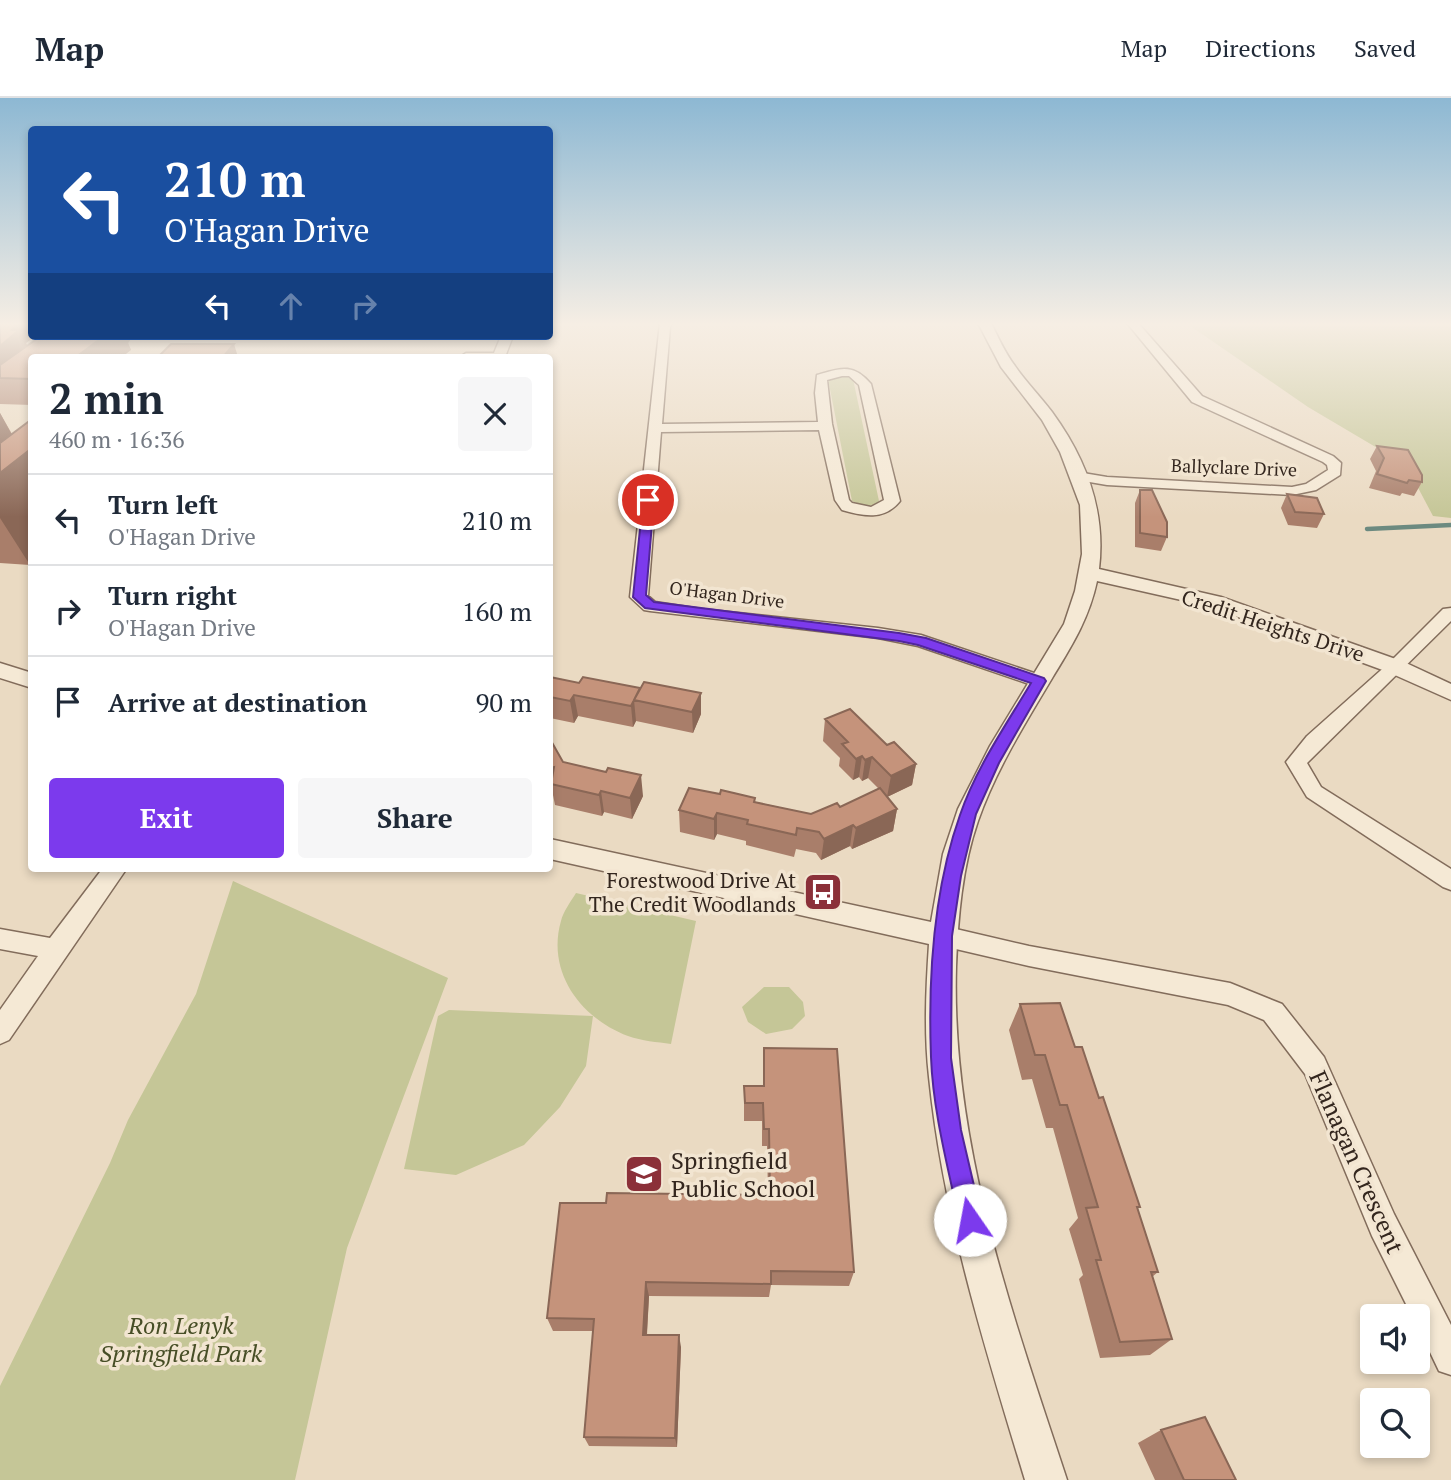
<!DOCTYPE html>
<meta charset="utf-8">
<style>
body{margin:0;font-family:"PT Serif",serif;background:#f6f6f7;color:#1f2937;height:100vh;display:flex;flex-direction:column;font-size:26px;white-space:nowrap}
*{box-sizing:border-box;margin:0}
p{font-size:23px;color:#747a83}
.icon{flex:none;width:38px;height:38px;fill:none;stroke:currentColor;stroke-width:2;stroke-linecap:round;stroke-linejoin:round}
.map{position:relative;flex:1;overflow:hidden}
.panel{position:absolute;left:28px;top:256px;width:525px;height:518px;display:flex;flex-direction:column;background:#fff;border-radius:7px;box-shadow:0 4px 10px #0003}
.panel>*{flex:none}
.guide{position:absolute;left:28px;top:28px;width:525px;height:214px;border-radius:7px;box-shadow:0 4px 10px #0003;background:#1a4fa0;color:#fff;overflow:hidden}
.buttons{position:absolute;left:1360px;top:1206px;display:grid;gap:14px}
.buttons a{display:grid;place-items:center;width:70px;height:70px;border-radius:7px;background:#fff;box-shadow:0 4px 10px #0003;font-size:35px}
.pin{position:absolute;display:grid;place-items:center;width:60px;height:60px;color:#fff;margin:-30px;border:4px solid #fff;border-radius:50%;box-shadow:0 2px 7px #0007}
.me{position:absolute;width:77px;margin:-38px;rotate:348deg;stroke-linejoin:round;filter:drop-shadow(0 0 5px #0008)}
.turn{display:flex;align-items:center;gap:24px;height:147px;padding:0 21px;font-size:32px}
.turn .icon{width:91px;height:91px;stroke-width:2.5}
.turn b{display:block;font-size:49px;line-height:60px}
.lanes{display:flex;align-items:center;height:66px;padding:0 21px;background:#0003;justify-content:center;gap:35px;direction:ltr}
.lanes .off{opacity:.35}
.round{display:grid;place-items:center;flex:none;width:74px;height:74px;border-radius:7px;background:#f6f6f7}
.summary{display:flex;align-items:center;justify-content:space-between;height:119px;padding:0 21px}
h1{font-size:42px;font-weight:700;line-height:52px}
.button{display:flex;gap:14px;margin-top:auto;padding:14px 21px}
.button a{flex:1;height:80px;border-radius:7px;background:#7c3aed;color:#fff;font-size:28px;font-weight:700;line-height:80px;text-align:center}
.button a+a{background:#f6f6f7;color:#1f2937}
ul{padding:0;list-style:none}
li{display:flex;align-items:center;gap:21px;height:91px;padding:0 21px;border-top:2px solid #e0e1e3}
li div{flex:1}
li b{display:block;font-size:26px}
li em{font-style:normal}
header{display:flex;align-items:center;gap:42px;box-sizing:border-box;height:98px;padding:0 35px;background:#fff;border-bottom:2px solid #e0e1e3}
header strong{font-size:33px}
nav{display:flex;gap:38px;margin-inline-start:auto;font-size:24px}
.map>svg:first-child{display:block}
</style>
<header>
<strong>Map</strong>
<nav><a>Map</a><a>Directions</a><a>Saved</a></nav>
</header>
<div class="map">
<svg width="1451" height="1382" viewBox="0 0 1451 1382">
<rect width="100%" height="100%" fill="#eadac2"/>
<path fill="#c5c697" d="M 1186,225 L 1451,225 L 1451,420 L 1433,418 L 1406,367 L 1308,309 Z
M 832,277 L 848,277 L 853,281 L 879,403 L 876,407 L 865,408 L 852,403 L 828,281 Z
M 233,783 L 448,880 L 347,1150 L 295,1382 L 0,1382 L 0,1288 L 110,1065 L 128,1022 L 196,896 Z
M 576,795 L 696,823 L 671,946 C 657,944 642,943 628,938 C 582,921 546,875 561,823 C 563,814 571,803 576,795 Z
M 764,889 L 789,889 L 803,904 L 805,918 L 792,931 L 766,936 L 748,924 L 742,909 Z
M 449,912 L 593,918 L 586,968 L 560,1009 L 524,1047 L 456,1077 L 404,1071 L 438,918 Z"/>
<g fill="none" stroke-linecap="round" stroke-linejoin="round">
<path stroke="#6c8a80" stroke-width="4.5" d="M 1367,431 L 1451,427"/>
<g stroke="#826c5b" stroke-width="3">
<path id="minor" d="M 660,225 L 672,225 L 670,229 L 662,326 L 818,324 L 815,295 L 817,277 C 841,270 853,265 871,286 L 900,403 C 884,423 863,418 842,412 L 835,402 L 819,332 L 661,334 L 648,498 L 655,504 L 701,511 L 878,530 L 921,537 L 1046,579 L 1048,583 L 1046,587 L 1032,587 L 918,548 L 878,540 L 650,513 L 644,512 L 630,499 ZM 842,278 L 849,278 L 859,287 L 884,402 L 871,409 L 852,405 L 849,402 L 832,326 L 827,282 Z
M 1127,225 L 1138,225 L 1202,298 L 1333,358 L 1341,365 L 1340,377 L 1316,392 L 1292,397 L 1107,387 L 1072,381 L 1070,378 L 1077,374 L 1107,379 L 1292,389 L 1306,386 L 1328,372 L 1327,367 L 1323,364 L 1192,304 Z
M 501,238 L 513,238 L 505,259 L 460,259 L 466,255 L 494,255 Z
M 1451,510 L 1451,523 L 1307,665 L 1321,689 L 1451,771 L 1451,792 L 1443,789 L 1307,699 L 1286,664 L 1307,638 L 1389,565 L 1443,511 Z
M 103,770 L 127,770 L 9,942 L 0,946 L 0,912 L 38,858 L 0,851 L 0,831 L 50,840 Z
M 943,828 L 1029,848 L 1230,885 L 1282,906 L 1324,959 L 1394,1116 L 1451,1227 L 1451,1277 L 1439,1273 L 1418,1229 L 1418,1218 L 1412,1218 L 1372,1138 L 1305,976 L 1264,922 L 1228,907 L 1029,868 L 943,848 L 934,845 L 931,838 L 934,831 Z"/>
</g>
<g stroke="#826c5b" stroke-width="3">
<path id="tertiary" d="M 978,225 L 991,225 C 998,239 1005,255 1015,268 C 1026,284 1040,298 1052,314 C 1087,362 1106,413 1099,471 L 1221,499 L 1404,564 L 1451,586 L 1451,602 L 1388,574 L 1208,508 L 1097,483 C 1089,521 1071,549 1051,582 C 1024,627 995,674 978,723 C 962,769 958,820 956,869 C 951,1046 1012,1215 1067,1382 L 1025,1382 C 985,1250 943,1117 929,979 C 924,935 926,891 929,846 L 550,761 L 550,741 L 931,824 L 943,756 L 958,711 L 990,648 L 1064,526 L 1075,493 L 1082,456 L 1080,407 L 1060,354 L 1042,322 L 1001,269 Z
M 0,565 L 32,575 L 32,590 L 0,580 Z"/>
</g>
<use href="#minor" fill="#f5e9d5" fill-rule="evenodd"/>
<use href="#tertiary" fill="#f5e9d5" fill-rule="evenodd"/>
</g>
<path fill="#a97e6a" d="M 0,225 L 32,225 L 32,235 L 29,237 L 31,241 L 26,245 L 27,248 L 41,238 L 133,238 L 128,245 L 131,252 L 32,259 L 32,307 L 0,306 Z
M 0,315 L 12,336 L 32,321 L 32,465 L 30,467 L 0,465 Z
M 1377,348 L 1422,384 L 1414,398 L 1402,395 L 1400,398 L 1369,390 L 1376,373 L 1370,361 Z
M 1140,392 L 1167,439 L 1161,453 L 1135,449 L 1135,405 Z
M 1287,396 L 1324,416 L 1317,430 L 1288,427 L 1281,410 Z
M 550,579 L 579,585 L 701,595 L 701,616 L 693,635 L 636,623 L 633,629 L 578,618 L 574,625 L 550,620 Z
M 825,621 L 887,647 L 916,666 L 912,687 L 887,699 L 897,711 L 893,733 L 852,751 L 850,748 L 821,762 L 816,755 L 796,751 L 794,759 L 746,747 L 746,743 L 717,736 L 714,742 L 680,734 L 679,712 L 720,696 L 811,716 L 840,709 L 879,691 L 868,680 L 862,683 L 859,679 L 853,682 L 839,668 L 840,660 L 823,643 Z
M 550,641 L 563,664 L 643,698 L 632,721 L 604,714 L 602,718 L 555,707 L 552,692 L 550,693 Z
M 1020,906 L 1075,949 L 1099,1000 L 1140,1109 L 1137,1111 L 1158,1174 L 1152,1179 L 1172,1241 L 1150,1257 L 1100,1260 L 1079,1181 L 1083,1177 L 1069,1131 L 1078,1120 L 1053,1030 L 1046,1030 L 1032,981 L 1022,982 L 1009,932 Z
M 764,950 L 854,1174 L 849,1188 L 771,1187 L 769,1199 L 649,1198 L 647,1237 L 681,1249 L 677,1349 L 589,1348 L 584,1339 L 593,1233 L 553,1233 L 547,1220 L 606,1105 L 768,1097 L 767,1048 L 762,1048 L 762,1023 L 744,1023 L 744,988 L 763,988 Z
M 1161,1332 L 1236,1382 L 1155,1382 L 1138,1345 Z"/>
<path fill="#8a6756" d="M 17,225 L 32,225 L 32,235 L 29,237 L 31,241 L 26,245 L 28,250 L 0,268 L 0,248 Z
M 104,238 L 133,238 L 128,245 L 131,252 L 122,259 L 76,259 Z
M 234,246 L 238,259 L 223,259 Z
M 0,315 L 12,337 L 0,346 Z
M 32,350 L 32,465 L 30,467 L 0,420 L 0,375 Z
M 640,590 L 634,602 L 636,623 L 633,629 L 631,608 Z
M 701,595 L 701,616 L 693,635 L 692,614 Z
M 574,597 L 578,618 L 574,625 L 570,603 Z
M 862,658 L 859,679 L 853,682 L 856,661 Z
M 872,659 L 868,680 L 862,683 L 865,662 Z
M 916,666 L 912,687 L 887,699 L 891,678 Z
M 554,669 L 551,686 L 552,692 L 550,693 L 550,670 Z
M 641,677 L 643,698 L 632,721 L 630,700 Z
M 601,693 L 604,714 L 602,718 L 599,697 Z
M 897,711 L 893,733 L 852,751 L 856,730 Z
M 717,715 L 717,736 L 714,742 L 714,721 Z
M 853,727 L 850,748 L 821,762 L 824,741 Z
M 646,1184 L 649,1198 L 646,1249 L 643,1237 Z
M 679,1237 L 681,1249 L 677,1349 L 675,1340 Z"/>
<path fill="#c5937b" stroke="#8a6756" stroke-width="2" d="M 0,225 L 19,225 L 12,232 L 19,232 L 0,248 Z
M 41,238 L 104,238 L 76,259 L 32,259 L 32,281 L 0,280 L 0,267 Z
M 171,246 L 234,246 L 223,259 L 158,259 Z
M 32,321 L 32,350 L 0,375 L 0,345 Z
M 1377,348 L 1408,352 L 1422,377 L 1422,384 L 1409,382 L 1407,385 L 1377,376 L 1384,360 Z
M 1140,392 L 1152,392 L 1167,424 L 1167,439 L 1140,435 Z
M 1287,396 L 1317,400 L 1324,416 L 1295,414 Z
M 550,579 L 579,585 L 583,579 L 640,590 L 631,608 L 574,597 L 570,603 L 550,599 Z
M 644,584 L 701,595 L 692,614 L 634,602 Z
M 850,611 L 887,647 L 894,644 L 916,666 L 891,678 L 872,659 L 865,662 L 862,658 L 856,661 L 842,646 L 848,644 L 825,621 Z
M 550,641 L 563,664 L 606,674 L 608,670 L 641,677 L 630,700 L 601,693 L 599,697 L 551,686 L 554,669 L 550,670 Z
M 689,690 L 720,696 L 721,692 L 755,700 L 754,704 L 811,716 L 837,705 L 840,709 L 880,690 L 897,711 L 856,730 L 853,727 L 824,741 L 819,734 L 797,730 L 796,737 L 747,726 L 748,722 L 717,715 L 714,721 L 679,712 Z
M 1060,905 L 1075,949 L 1082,949 L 1099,1000 L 1103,999 L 1140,1109 L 1137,1109 L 1158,1174 L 1151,1174 L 1172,1241 L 1120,1244 L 1096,1162 L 1101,1162 L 1086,1110 L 1098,1109 L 1067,1007 L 1060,1007 L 1045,957 L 1035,957 L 1020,906 Z
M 764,950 L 837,951 L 854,1174 L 771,1173 L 771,1186 L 646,1184 L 643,1237 L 679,1237 L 675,1340 L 584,1339 L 594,1221 L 547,1220 L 560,1105 L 606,1105 L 607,1095 L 770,1097 L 769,1031 L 764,1031 L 763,1005 L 745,1005 L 744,988 L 764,988 Z
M 1205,1319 L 1236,1382 L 1184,1382 L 1161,1332 Z"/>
<linearGradient id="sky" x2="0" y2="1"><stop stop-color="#8db8d3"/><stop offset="0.54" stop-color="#f6eee4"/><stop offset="1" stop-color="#f6eee4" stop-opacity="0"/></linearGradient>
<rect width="1451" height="419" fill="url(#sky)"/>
<path fill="#7c3aed" stroke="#51269a" stroke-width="2" d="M 648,399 L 654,402 L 646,497 L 654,504 L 899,535 L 926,540 L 1044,580 L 1046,583 L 999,665 L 976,716 L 961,778 L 952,838 L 951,960 L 961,1032 L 982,1122 L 978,1130 L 970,1134 L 962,1130 L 959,1122 C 948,1069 933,1014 931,959 C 928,879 933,793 960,717 C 976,670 1006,627 1031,585 L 918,547 L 899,543 L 645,510 L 633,499 L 643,402 Z"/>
<defs>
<g id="bus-square" transform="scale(2.0125)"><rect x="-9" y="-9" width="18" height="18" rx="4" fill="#8b3039" stroke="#f2e5d1"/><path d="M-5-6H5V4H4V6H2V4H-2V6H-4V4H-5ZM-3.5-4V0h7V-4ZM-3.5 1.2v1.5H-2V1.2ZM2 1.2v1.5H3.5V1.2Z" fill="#fff"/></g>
<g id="school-square" transform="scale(2.0125)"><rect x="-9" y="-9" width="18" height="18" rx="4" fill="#8b3039" stroke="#f2e5d1"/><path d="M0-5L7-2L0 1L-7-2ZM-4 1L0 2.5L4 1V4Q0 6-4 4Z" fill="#fff"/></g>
</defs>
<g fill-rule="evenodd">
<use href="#bus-square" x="823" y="794"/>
<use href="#school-square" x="644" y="1076"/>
</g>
<g text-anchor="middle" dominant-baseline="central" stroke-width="7" stroke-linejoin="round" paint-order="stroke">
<g font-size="18" fill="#33261e" stroke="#f2e5d1">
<text transform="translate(1234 369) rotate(2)">Ballyclare Drive</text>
<text transform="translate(727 496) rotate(7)">O'Hagan Drive</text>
</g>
<g font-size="21" fill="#33261e" stroke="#f2e5d1">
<text transform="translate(1273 527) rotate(18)">Credit Heights Drive</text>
</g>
<g font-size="21" fill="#33261e" stroke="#f2e5d1" text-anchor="end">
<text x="796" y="782">Forestwood Drive At<tspan x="796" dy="24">The Credit Woodlands</tspan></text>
</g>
<g font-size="24" fill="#33261e" stroke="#f2e5d1" text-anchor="start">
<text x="671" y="1062">Springfield<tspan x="671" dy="28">Public School</tspan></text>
</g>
<g font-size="24" fill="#33261e" stroke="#f2e5d1">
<text transform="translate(1357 1064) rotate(66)">Flanagan Crescent</text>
</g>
<g font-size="24" font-style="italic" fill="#474e26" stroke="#f2e5d1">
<text x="181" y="1227">Ron Lenyk<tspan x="181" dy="28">Springfield Park</tspan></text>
</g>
</g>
</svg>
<div class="buttons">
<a><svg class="icon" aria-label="sound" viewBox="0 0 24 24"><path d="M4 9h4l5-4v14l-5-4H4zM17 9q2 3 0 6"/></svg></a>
<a><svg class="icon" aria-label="search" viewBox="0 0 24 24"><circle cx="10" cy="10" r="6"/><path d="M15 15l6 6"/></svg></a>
</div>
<div class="pin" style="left:648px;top:402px;background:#d93025"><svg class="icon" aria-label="arrive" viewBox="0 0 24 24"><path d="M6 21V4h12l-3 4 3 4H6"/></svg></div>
<svg class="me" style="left:970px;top:1122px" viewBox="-20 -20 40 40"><circle r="19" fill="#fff"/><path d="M0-13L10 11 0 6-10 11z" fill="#7c3aed"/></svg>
<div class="guide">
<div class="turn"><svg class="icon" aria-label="left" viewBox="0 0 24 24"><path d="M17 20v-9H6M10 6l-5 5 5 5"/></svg><div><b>210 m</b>O'Hagan Drive</div></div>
<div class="lanes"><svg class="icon" aria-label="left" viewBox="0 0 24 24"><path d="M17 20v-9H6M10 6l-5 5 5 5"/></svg><svg class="icon off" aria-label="ahead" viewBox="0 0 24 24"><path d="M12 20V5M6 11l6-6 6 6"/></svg><svg class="icon off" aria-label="right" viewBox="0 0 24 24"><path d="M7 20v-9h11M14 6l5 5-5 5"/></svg></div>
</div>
<section class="panel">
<div class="summary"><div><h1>2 min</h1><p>460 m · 16:36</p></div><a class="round"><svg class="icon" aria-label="close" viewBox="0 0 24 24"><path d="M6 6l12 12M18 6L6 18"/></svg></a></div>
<ul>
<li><svg class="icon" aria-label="left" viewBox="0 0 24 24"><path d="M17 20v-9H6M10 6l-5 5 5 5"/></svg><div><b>Turn left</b><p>O'Hagan Drive</p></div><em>210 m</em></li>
<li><svg class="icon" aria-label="right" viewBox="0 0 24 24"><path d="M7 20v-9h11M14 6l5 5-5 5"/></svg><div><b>Turn right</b><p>O'Hagan Drive</p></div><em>160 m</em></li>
<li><svg class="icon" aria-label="arrive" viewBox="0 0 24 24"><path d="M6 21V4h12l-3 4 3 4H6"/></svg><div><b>Arrive at destination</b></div><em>90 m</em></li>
</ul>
<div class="button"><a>Exit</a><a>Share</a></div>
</section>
</div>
